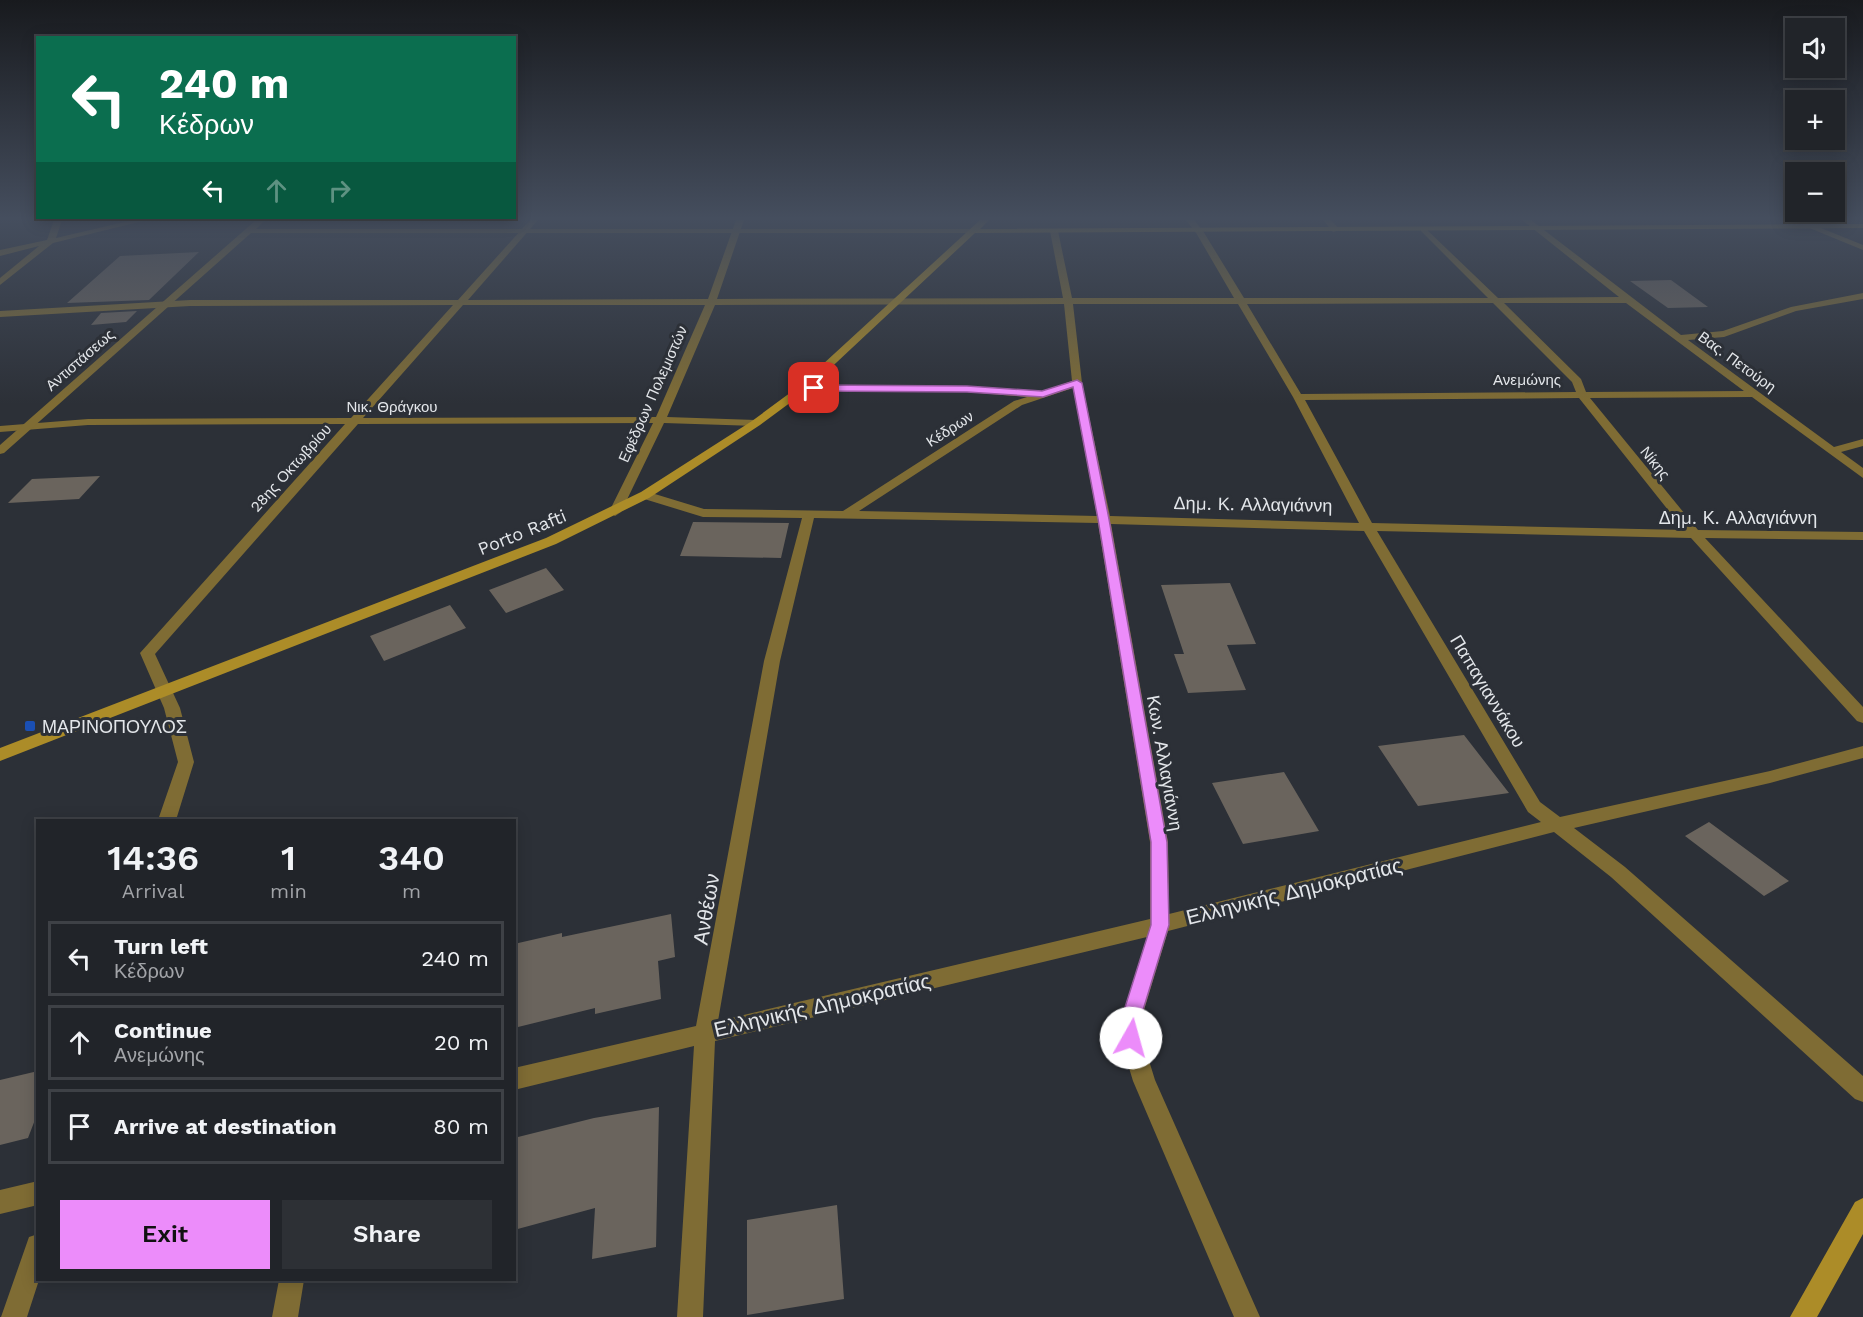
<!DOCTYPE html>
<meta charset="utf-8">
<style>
body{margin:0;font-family:"Work Sans",sans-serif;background:#2d3035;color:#f1f3f6;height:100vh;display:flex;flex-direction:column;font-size:22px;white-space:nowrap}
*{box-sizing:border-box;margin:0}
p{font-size:20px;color:#a2a4a8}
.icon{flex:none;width:33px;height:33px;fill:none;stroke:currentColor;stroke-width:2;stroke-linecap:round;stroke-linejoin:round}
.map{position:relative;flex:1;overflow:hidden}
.drawer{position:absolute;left:36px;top:819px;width:480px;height:462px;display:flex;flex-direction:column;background:#212429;border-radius:0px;box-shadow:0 3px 15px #0003,0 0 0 2px #3e4146}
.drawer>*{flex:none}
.banner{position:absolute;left:36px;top:36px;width:480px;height:183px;border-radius:0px;box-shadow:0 3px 15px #0003,0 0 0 2px #3e4146;background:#0b6e4f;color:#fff;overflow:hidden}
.controls{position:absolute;left:1785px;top:18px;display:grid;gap:12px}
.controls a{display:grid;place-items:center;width:60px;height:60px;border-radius:0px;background:#212429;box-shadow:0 3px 15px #0003,0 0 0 2px #3e4146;font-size:30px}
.pin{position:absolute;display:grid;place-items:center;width:51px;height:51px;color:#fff;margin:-26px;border-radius:12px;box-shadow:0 3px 9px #0006}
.me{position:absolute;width:66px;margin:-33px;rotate:7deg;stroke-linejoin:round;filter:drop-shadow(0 0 4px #0008)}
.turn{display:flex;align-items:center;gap:21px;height:126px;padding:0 24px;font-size:27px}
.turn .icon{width:78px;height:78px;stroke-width:2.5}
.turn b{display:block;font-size:42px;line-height:51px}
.lanes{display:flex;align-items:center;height:57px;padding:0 24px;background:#0003;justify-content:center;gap:30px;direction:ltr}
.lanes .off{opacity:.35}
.eta{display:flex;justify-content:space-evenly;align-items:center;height:102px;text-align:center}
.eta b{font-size:36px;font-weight:600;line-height:42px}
.action{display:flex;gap:12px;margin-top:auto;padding:12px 24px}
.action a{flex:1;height:69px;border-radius:0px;background:#ec8cfa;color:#111;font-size:24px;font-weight:600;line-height:69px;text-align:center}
.action a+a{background:#2d3035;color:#f1f3f6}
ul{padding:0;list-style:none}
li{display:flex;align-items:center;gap:18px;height:75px;margin:0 12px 9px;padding:0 12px;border:3px solid #3e4146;border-radius:0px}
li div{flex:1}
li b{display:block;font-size:22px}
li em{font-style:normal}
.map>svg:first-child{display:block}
</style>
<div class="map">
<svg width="1863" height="1317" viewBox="0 0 1863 1317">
<rect width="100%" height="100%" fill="#2c3037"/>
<path fill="#6a645d" d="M 199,252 L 149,300 L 67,303 L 120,256 Z
M 1671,280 L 1708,307 L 1668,308 L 1630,281 Z
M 137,311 L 126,322 L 91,325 L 101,313 Z
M 100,476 L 79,499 L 8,503 L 32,479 Z
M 693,522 L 789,523 L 781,558 L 680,556 Z
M 546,568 L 564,590 L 506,613 L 489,590 Z
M 1230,583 L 1256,644 L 1227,645 L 1246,690 L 1188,693 L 1174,654 L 1184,654 L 1161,585 Z
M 450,605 L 466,628 L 384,661 L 370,636 Z
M 1464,735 L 1509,793 L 1418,806 L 1378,746 Z
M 1284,772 L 1319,831 L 1243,844 L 1212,783 Z
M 1709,822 L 1789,881 L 1764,896 L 1685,836 Z
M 671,914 L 675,957 L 658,961 L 661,999 L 595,1014 L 595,1008 L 514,1028 L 514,944 L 562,933 L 562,937 Z
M 38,1071 L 38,1112 L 28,1138 L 0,1145 L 0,1080 Z
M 659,1107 L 656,1247 L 592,1259 L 595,1208 L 514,1230 L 514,1138 L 594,1118 Z
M 837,1205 L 844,1299 L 747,1315 L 747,1220 Z"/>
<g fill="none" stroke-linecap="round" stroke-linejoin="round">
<path fill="#7f6c34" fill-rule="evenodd" d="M 54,220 L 62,220 L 56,238 L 133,220 L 147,220 L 53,243 L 0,285 L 0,278 L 39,246 L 0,256 L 0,250 L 47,240 Z
M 530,220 L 538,220 L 468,300 L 708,299 L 736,220 L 744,220 L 717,299 L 1063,298 L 1050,231 L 1054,229 L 1058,231 L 1072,298 L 1234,298 L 1195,231 L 1199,229 L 1203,231 L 1244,298 L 1488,298 L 1421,231 L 1421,227 L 1424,227 L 1498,298 L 1619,297 L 1522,220 L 1531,220 L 1681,335 L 1723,331 L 1791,307 L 1863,293 L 1863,299 L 1796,311 L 1724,337 L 1688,340 L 1834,447 L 1863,439 L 1863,446 L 1841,452 L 1863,468 L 1863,478 L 1752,397 L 1590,398 L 1698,530 L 1863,532 L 1863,540 L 1705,538 L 1863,707 L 1863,723 L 1857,721 L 1691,538 L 1377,531 L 1540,802 L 1560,817 L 1770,771 L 1863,746 L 1863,758 L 1770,783 L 1574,828 L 1625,867 L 1863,1076 L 1863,1102 L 1855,1099 L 1611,877 L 1554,832 L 1168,931 L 1141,1020 L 1142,1038 L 1155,1080 L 1260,1317 L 1234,1317 L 1133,1081 L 1120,1038 L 1121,1020 L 1147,937 L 715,1041 L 703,1317 L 677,1317 L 694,1046 L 514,1090 L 514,1068 L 696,1026 L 764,661 L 802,518 L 703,517 L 641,498 L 639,495 L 645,491 L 704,509 L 843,511 L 1014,401 L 1027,397 L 967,392 L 802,392 L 797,389 L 798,387 L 967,386 L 1040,392 L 1072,381 L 1064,304 L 715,305 L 667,417 L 756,420 L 762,423 L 756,426 L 664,423 L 621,512 L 615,516 L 609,512 L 653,423 L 358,424 L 155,654 L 180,708 L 194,762 L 176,820 L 158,820 L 178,762 L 164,708 L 140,653 L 345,424 L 88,425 L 0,432 L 0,426 L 88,419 L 351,418 L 453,305 L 190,306 L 0,317 L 0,311 L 190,300 L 458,300 ZM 1493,303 L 1572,382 L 1576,392 L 1301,394 L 1247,304 ZM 1504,303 L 1626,303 L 1744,391 L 1586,392 L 1581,379 ZM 1073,304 L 1238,304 L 1293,397 L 1359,523 L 1110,516 L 1082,383 ZM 463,305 L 705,305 L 656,417 L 363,418 ZM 1073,388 L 1097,516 L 859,511 L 1022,405 ZM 1579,398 L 1684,530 L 1372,523 L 1305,400 ZM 814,518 L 1098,523 L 1150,842 L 1150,919 L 718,1021 L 780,661 ZM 1111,524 L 1364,531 L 1528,812 L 1541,822 L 1169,914 L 1168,842 Z
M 1323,220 L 1331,220 L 1340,230 L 1333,232 Z
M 38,1181 L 38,1205 L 0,1214 L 0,1190 Z
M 38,1234 L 39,1280 L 27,1317 L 1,1317 L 29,1237 Z
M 279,1280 L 304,1280 L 298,1317 L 272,1317 Z"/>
<path fill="#7f6c34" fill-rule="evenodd" d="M 256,220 L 265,220 L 256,229 L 973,229 L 977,231 L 973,233 L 251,233 L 4,453 L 0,454 L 0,445 Z
M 1186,220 L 1194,220 L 1203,231 L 1202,233 L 1196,233 Z
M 1790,220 L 1801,220 L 1863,245 L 1863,250 Z"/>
<path fill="#ac8c28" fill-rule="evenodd" d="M 980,220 L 989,220 L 980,229 L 1863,224 L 1863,228 L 975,233 L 806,391 L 760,425 L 649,498 L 556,544 L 0,761 L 0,748 L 546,538 L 641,492 L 752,421 L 798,387 Z
M 1863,1198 L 1863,1234 L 1817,1317 L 1790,1317 L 1855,1202 Z"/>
</g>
<linearGradient id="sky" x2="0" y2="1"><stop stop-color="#181a1e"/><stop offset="0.54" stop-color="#454e5e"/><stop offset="1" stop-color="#454e5e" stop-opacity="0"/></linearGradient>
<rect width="1863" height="404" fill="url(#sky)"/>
<path fill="#ec8cfa" stroke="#995ba2" stroke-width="1.5" d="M 1077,380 L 1082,383 L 1109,519 L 1167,842 L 1169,925 L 1140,1020 L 1140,1038 L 1138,1044 L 1131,1047 L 1124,1044 L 1121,1020 L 1151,925 L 1151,842 L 1098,519 L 1073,387 L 1043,397 L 967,392 L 814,391 L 809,388 L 814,385 L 967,386 L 1042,391 Z"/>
<rect fill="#1a4fb4" stroke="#2c3037" stroke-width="2" x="24" y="720" width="12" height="12" rx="3"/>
<g text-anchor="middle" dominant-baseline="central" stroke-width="6" stroke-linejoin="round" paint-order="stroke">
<g font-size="15" fill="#e3e6ea" stroke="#2c3037">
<text transform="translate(80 360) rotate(-41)">Αντιστάσεως</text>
<text transform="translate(1737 362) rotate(36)">Βας. Πετούρη</text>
<text x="1527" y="380">Ανεμώνης</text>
<text transform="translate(653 394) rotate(-66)">Εφέδρων Πολεμιστών</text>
<text x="392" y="407">Νικ. Θράγκου</text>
<text transform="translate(950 429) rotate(-33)">Κέδρων</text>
<text transform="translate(1655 463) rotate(51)">Νίκης</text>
<text transform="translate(291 468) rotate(-48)">28ης Οκτωβρίου</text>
</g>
<g font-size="18" fill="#e3e6ea" stroke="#2c3037">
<text transform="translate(1253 504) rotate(1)">Δημ. Κ. Αλλαγιάννη</text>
<text x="1738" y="517">Δημ. Κ. Αλλαγιάννη</text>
<text transform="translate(522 532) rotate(-22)">Porto Rafti</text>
<text transform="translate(1488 691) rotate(59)">Παπαγιαννάκου</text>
<text transform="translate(1165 763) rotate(80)">Κων. Αλλαγιάννη</text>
</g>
<g font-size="18" fill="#e3e6ea" stroke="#2c3037" text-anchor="start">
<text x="42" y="726">ΜΑΡΙΝΟΠΟΥΛΟΣ</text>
</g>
<g font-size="21" fill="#e3e6ea" stroke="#2c3037">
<text transform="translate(1294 891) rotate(-14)">Ελληνικής Δημοκρατίας</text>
<text transform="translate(706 909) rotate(-80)">Ανθέων</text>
<text transform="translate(822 1005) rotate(-13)">Ελληνικής Δημοκρατίας</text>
</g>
</g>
</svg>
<div class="controls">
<a><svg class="icon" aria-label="sound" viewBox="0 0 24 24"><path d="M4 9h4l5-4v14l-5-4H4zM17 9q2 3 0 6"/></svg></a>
<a>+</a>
<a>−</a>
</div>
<div class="pin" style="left:814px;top:388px;background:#d93025"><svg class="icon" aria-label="arrive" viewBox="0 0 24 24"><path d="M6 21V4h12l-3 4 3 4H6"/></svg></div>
<svg class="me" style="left:1131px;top:1038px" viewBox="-20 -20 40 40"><circle r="19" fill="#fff"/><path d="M0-13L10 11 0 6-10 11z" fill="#ec8cfa"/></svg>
<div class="banner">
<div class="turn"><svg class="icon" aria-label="left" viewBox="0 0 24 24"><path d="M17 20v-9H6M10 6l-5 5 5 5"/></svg><div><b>240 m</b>Κέδρων</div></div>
<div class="lanes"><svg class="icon" aria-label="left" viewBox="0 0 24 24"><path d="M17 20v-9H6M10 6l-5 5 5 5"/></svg><svg class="icon off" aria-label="ahead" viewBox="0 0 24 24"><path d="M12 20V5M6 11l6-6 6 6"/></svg><svg class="icon off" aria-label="right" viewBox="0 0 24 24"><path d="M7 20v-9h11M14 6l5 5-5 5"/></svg></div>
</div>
<section class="drawer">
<div class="eta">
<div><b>14:36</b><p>Arrival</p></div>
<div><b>1</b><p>min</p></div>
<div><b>340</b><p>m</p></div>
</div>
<ul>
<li><svg class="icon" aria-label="left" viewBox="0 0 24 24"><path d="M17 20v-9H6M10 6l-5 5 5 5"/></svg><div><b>Turn left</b><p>Κέδρων</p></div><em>240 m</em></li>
<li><svg class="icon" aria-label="ahead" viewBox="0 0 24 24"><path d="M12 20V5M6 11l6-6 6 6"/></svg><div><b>Continue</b><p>Ανεμώνης</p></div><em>20 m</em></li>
<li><svg class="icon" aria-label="arrive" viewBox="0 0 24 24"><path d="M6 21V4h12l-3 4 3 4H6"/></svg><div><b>Arrive at destination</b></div><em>80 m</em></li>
</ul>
<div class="action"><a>Exit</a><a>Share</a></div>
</section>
</div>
